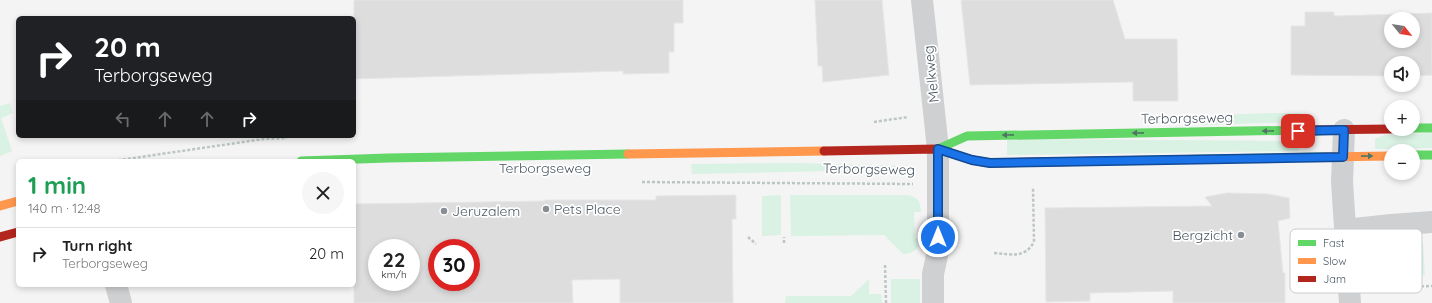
<!DOCTYPE html>
<meta charset="utf-8">
<style>
body{margin:0;font-family:Quicksand,sans-serif;background:#f6f6f6;color:#222;height:100vh;display:flex;flex-direction:column;font-size:15px;white-space:nowrap}
*{box-sizing:border-box;margin:0}
p{font-size:13px;color:#767676}
.icon{flex:none;width:22px;height:22px;fill:none;stroke:currentColor;stroke-width:2;stroke-linecap:round;stroke-linejoin:round}
.map{position:relative;flex:1;overflow:hidden}
.details{position:absolute;left:16px;top:159px;width:340px;height:128px;display:flex;flex-direction:column;background:#fff;border-radius:6px;box-shadow:0 2px 6px #0003}
.details>*{flex:none}
.guide{position:absolute;left:16px;top:16px;width:340px;height:122px;border-radius:6px;box-shadow:0 2px 6px #0003;background:#202124;color:#fff;overflow:hidden}
.needle{width:26px;rotate:120deg}
.controls{position:absolute;left:1384px;top:12px;display:grid;gap:8px}
.controls a{display:grid;place-items:center;width:36px;height:36px;border-radius:50%;background:#fff;box-shadow:0 2px 6px #0003;font-size:20px}
.speed{position:absolute;left:368px;top:239px;display:flex;gap:8px;font-size:20px;font-weight:700;text-align:center}
.speed>*{display:grid;place-content:center;width:52px;height:52px;border-radius:50%;background:#fff;box-shadow:0 2px 6px #0003;line-height:1}
.speed small{font-size:10px;font-weight:400}
.speed .limit{border:6px solid #d22;background:#fff;color:#111}
.pin{position:absolute;display:grid;place-items:center;width:34px;height:34px;color:#fff;margin:-17px;border-radius:8px;box-shadow:0 2px 6px #0006}
.me{position:absolute;width:44px;margin:-22px;rotate:0deg;stroke-linejoin:round;filter:drop-shadow(0 0 3px #0008)}
.turn{display:flex;align-items:center;gap:14px;height:84px;padding:0 12px;font-size:18px}
.turn .icon{width:52px;height:52px;stroke-width:2.5}
.turn b{display:block;font-size:28px;line-height:34px}
.lanes{display:flex;align-items:center;height:38px;padding:0 12px;background:#0003;justify-content:center;gap:20px;direction:ltr}
.lanes .off{opacity:.35}
.round{display:grid;place-items:center;flex:none;width:42px;height:42px;border-radius:21px;background:#f6f6f6}
.overview{display:flex;align-items:center;justify-content:space-between;height:68px;padding:0 12px}
h1{font-size:24px;font-weight:800;line-height:30px;color:#1e9e55}
ul{padding:0;list-style:none}
li{display:flex;align-items:center;gap:12px;height:52px;padding:0 12px;border-top:1px solid #e0e0e0}
li div{flex:1}
li b{display:block;font-size:15px}
li em{font-style:normal}
.map>svg:first-child{display:block}
</style>
<div class="map">
<svg width="1432" height="303" viewBox="0 0 1432 303">
<rect width="100%" height="100%" fill="#f4f4f4"/>
<path fill="#d9f2e3" d="M 10,103 L 13,113 L 1,118 L 12,151 L 0,156 L 0,106 Z
M 1271,113 L 1301,113 L 1301,122 L 1200,125 L 1200,118 L 1218,115 Z
M 1432,133 L 1432,148 L 1375,149 L 1375,139 L 1384,135 Z
M 1007,139 L 1298,141 L 1299,151 L 1007,155 Z
M 797,163 L 905,166 L 904,175 L 830,171 L 692,174 L 691,164 Z
M 781,195 L 781,235 L 762,236 L 762,196 Z
M 790,195 L 906,195 C 918,197 920,200 921,212 L 914,212 L 915,238 L 923,238 C 920,248 913,254 903,254 L 884,235 L 791,236 Z
M 1423,243 L 1425,275 L 1402,276 L 1400,245 Z
M 869,279 L 869,294 L 881,294 L 882,303 L 785,303 L 786,296 L 851,296 Z
M 891,279 L 920,279 L 920,303 L 891,303 Z"/>
<path fill="#ddddde" stroke="#e5e6e7" fill-rule="evenodd" d="M 354,0 L 683,0 L 683,23 L 674,23 L 674,52 L 669,52 L 669,73 L 623,74 L 623,71 L 354,79 Z
M 815,0 L 882,0 L 889,75 L 823,82 L 822,66 L 818,66 Z
M 961,0 L 1113,0 L 1125,39 L 1177,39 L 1178,101 L 1133,101 L 1133,82 L 970,85 Z
M 1305,12 L 1334,12 L 1334,16 L 1432,13 L 1432,75 L 1413,76 L 1413,63 L 1391,63 L 1391,76 L 1291,75 L 1291,26 L 1305,26 ZM 1391,19 L 1413,19 L 1413,41 L 1391,41 Z
M 1227,193 L 1268,194 L 1289,198 L 1290,218 L 1278,221 L 1283,273 L 1285,273 L 1285,303 L 1173,303 L 1173,291 L 1090,293 L 1090,301 L 1046,302 L 1045,208 L 1212,206 L 1205,197 Z
M 736,195 L 736,219 L 732,219 L 733,303 L 620,303 L 620,279 L 572,280 L 573,303 L 354,303 L 354,204 L 545,201 L 545,200 L 656,200 L 656,196 ZM 377,248 L 411,248 L 411,282 L 377,282 ZM 437,248 L 471,248 L 471,282 L 437,282 Z"/>
<g fill="none" stroke-linecap="round" stroke-linejoin="round">
<path stroke="#bcc7c4" stroke-width="2.5" stroke-dasharray="3 2" stroke-linecap="butt" d="M 874,122 L 908,117
M 113,161 L 264,139 L 287,138
M 642,182 L 913,184
M 748,237 L 756,244
M 784,243 L 784,237
M 994,253 C 1012,254 1024,259 1034,242 L 1033,188
M 885,265 L 886,303
M 1396,287 L 1432,286"/>
<path stroke="#ced0d2" stroke-width="22" d="M 922,0 L 938,149 L 938,251 L 933,274 L 933,303
M 1344,130 L 1342,182 L 1350,303
M 1345,230 L 1391,225 L 1432,222
M 116,285 L 121,303"/>
<path stroke="#63d668" stroke-width="9" d="M 1413,128 L 1432,128
M 938,149 L 967,136 L 1306,130
M 1413,155 L 1432,155
M 301,161 L 388,158 L 628,154
M 1102,161 L 1323,157"/>
<path stroke="#ff974d" stroke-width="9" d="M 628,154 L 824,151
M 1323,157 L 1391,156
M 0,206 L 18,201"/>
<path stroke="#b3261e" stroke-width="9" d="M 1306,130 L 1391,129
M 824,151 L 938,149 L 972,160 L 990,163 L 1102,161
M 0,237 L 18,232"/>
</g>
<defs><path id="oneway-solid" d="M-6-.8H1V-3.2L6.5 0L1 3.2V.8H-6Z"/></defs>
<g fill="#507663">
<use href="#oneway-solid" transform="translate(1268 131) rotate(179)"/>
<use href="#oneway-solid" transform="translate(1138 133) rotate(179)"/>
<use href="#oneway-solid" transform="translate(1008 135) rotate(179)"/>
<use href="#oneway-solid" transform="translate(1367 156) rotate(-1)"/>
</g>
<g fill="none" stroke-linecap="round" stroke-linejoin="round">
<g stroke="#114b97" stroke-width="10">
<path id="route" d="M 938,237 L 938,149 L 972,160 L 990,163 L 1343,157 L 1344,130 L 1298,131"/>
</g>
<use href="#route" stroke="#1a73e8" stroke-width="7"/>
</g>
<g fill="#868d94" stroke="#fff" stroke-width="1.5">
<circle cx="546" cy="209" r="4"/>
<circle cx="444" cy="211" r="4"/>
<circle cx="1241" cy="235" r="4"/>
</g>
<g text-anchor="middle" dominant-baseline="central" stroke-width="3.5" stroke-linejoin="round" paint-order="stroke">
<g font-size="14" fill="#4a5661" stroke="#fff">
<text transform="translate(931 74) rotate(-96)">Melkweg</text>
<text transform="translate(1187 118) rotate(-1)">Terborgseweg</text>
<text x="545" y="168">Terborgseweg</text>
<text transform="translate(869 169) rotate(1)">Terborgseweg</text>
</g>
<g font-size="14" fill="#4a5661" stroke="#fff" text-anchor="start">
<text x="554" y="209">Pets Place</text>
<text x="452" y="211">Jeruzalem</text>
<text x="1233" y="235" text-anchor="end">Bergzicht</text>
</g>
</g>
<rect x="1290" y="229" width="132" height="64" rx="6" fill="#fff" stroke="#c9ccd0" stroke-width="1"/>
<rect x="1298" y="240" width="18" height="6" fill="#63d668"/>
<rect x="1298" y="258" width="18" height="6" fill="#ff974d"/>
<rect x="1298" y="276" width="18" height="6" fill="#b3261e"/>
<g font-size="11" fill="#4a5661">
<text x="1323" y="247">Fast</text>
<text x="1323" y="265">Slow</text>
<text x="1323" y="283">Jam</text>
</g>
</svg>
<div class="controls">
<a><svg class="needle" viewBox="-14 -14 28 28"><path d="M0-13l5 13h-10z" fill="#e53935"/><path d="M0 13l5-13h-10z" fill="#767676"/></svg></a>
<a><svg class="icon" aria-label="sound" viewBox="0 0 24 24"><path d="M4 9h4l5-4v14l-5-4H4zM17 9q2 3 0 6"/></svg></a>
<a>+</a>
<a>−</a>
</div>
<div class="speed"><div>22<small>km/h</small></div><div class="limit">30</div></div>
<div class="pin" style="left:1298px;top:131px;background:#d93025"><svg class="icon" aria-label="arrive" viewBox="0 0 24 24"><path d="M6 21V4h12l-3 4 3 4H6"/></svg></div>
<svg class="me" style="left:938px;top:237px" viewBox="-20 -20 40 40"><circle r="17" fill="#1a73e8" stroke="#fff" stroke-width="3"/><path d="M0-11L8 9 0 5-8 9z" fill="#fff"/></svg>
<div class="guide">
<div class="turn"><svg class="icon" aria-label="right" viewBox="0 0 24 24"><path d="M7 20v-9h11M14 6l5 5-5 5"/></svg><div><b>20 m</b>Terborgseweg</div></div>
<div class="lanes"><svg class="icon off" aria-label="left" viewBox="0 0 24 24"><path d="M17 20v-9H6M10 6l-5 5 5 5"/></svg><svg class="icon off" aria-label="ahead" viewBox="0 0 24 24"><path d="M12 20V5M6 11l6-6 6 6"/></svg><svg class="icon off" aria-label="ahead" viewBox="0 0 24 24"><path d="M12 20V5M6 11l6-6 6 6"/></svg><svg class="icon" aria-label="right" viewBox="0 0 24 24"><path d="M7 20v-9h11M14 6l5 5-5 5"/></svg></div>
</div>
<section class="details">
<div class="overview"><div><h1>1 min</h1><p>140 m · 12:48</p></div><a class="round"><svg class="icon" aria-label="close" viewBox="0 0 24 24"><path d="M6 6l12 12M18 6L6 18"/></svg></a></div>
<ul>
<li><svg class="icon" aria-label="right" viewBox="0 0 24 24"><path d="M7 20v-9h11M14 6l5 5-5 5"/></svg><div><b>Turn right</b><p>Terborgseweg</p></div><em>20 m</em></li>
</ul>
</section>
</div>
